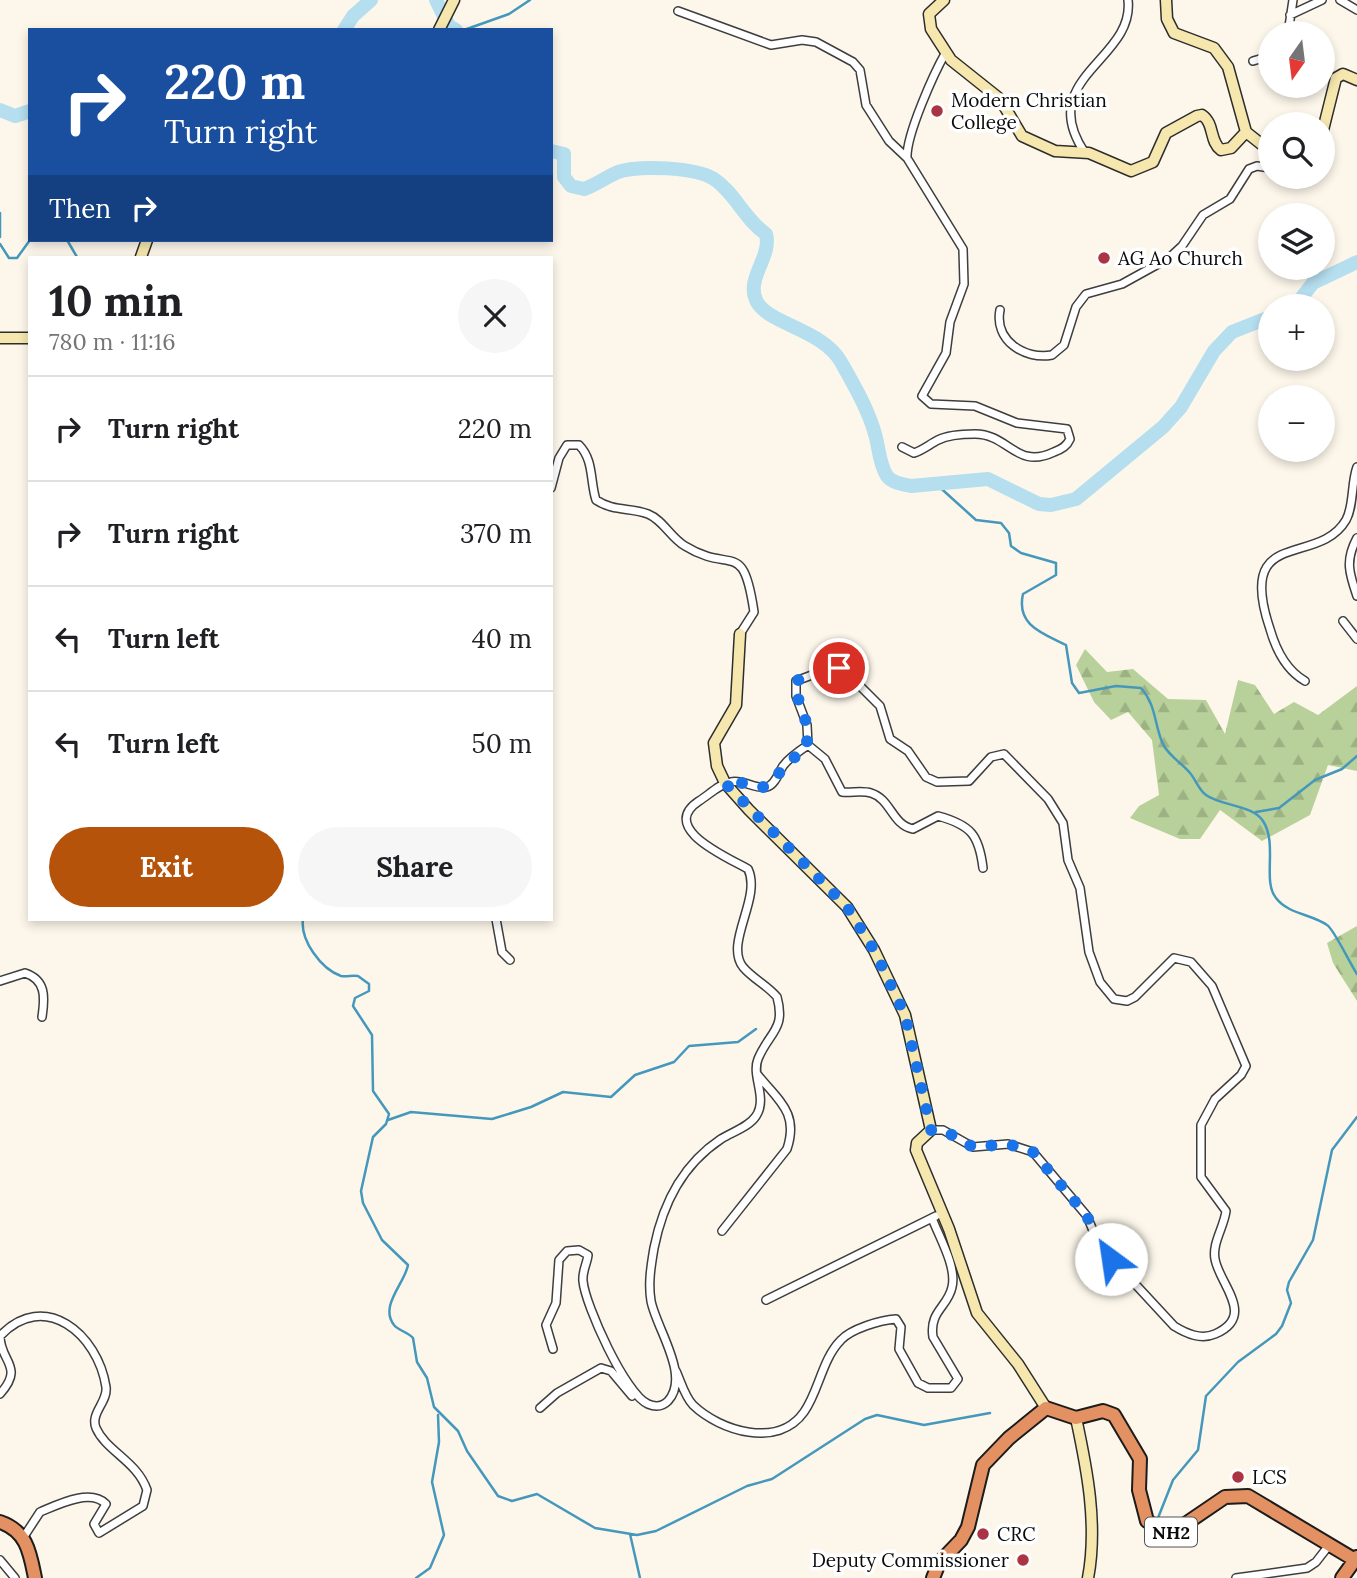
<!DOCTYPE html>
<meta charset="utf-8">
<style>
body{margin:0;font-family:Lora,serif;background:#f6f6f6;color:#202124;height:100vh;display:flex;flex-direction:column;font-size:26px;white-space:nowrap}
*{box-sizing:border-box;margin:0}
p{font-size:23px;color:#757577}
.icon{flex:none;width:38px;height:38px;fill:none;stroke:currentColor;stroke-width:2;stroke-linecap:round;stroke-linejoin:round}
.map{position:relative;flex:1;overflow:hidden}
.side{position:absolute;left:28px;top:256px;width:525px;height:665px;display:flex;flex-direction:column;background:#fff;border-radius:0px;box-shadow:0 4px 10px #0003}
.side>*{flex:none}
.banner{position:absolute;left:28px;top:28px;width:525px;height:214px;border-radius:0px;box-shadow:0 4px 10px #0003;background:#1a4fa0;color:#fff;overflow:hidden}
.needle{width:46px;rotate:194deg}
.buttons{position:absolute;left:1258px;top:21px;display:grid;gap:14px}
.buttons a{display:grid;place-items:center;width:77px;height:77px;border-radius:50%;background:#fff;box-shadow:0 4px 10px #0003;font-size:35px}
.pin{position:absolute;display:grid;place-items:center;width:60px;height:60px;color:#fff;margin:-30px;border:4px solid #fff;border-radius:50%;box-shadow:0 2px 7px #0007}
.me{position:absolute;width:77px;margin:-38px;rotate:329deg;stroke-linejoin:round;filter:drop-shadow(0 0 5px #0008)}
.turn{display:flex;align-items:center;gap:24px;height:147px;padding:0 21px;font-size:32px}
.turn .icon{width:91px;height:91px;stroke-width:2.5}
.turn b{display:block;font-size:49px;line-height:60px}
.then{display:flex;align-items:center;height:66px;padding:0 21px;background:#0003;gap:14px;font-size:26px}
.round{display:grid;place-items:center;flex:none;width:74px;height:74px;border-radius:37px;background:#f6f6f6}
.headline{display:flex;align-items:center;justify-content:space-between;height:119px;padding:0 21px}
h1{font-size:42px;font-weight:700;line-height:52px}
.primary-button{display:flex;gap:14px;margin-top:auto;padding:14px 21px}
.primary-button a{flex:1;height:80px;border-radius:42px;background:#b45309;color:#fff;font-size:28px;font-weight:700;line-height:80px;text-align:center}
.primary-button a+a{background:#f6f6f6;color:#202124}
ul{padding:0;list-style:none}
li{display:flex;align-items:center;gap:21px;height:105px;padding:0 21px;border-top:2px solid #e0e0e0}
li div{flex:1}
li b{display:block;font-size:26px}
li em{font-style:normal}
.map>svg:first-child{display:block}
</style>
<div class="map">
<svg width="1357" height="1578" viewBox="0 0 1357 1578">
<defs>
<pattern id="forest-firs" width="22" height="20" patternUnits="userSpaceOnUse" patternTransform="scale(1.75)"><rect width="22" height="20" fill="#b8d19a"/><path d="M5 1l3.5 6h-7zM16 11l3.5 6h-7z" fill="#9db283"/></pattern>
</defs>
<rect width="100%" height="100%" fill="#fdf7eb"/>
<path fill="url(#forest-firs)" d="M 1085,649 L 1107,672 L 1133,669 L 1168,699 L 1206,700 L 1225,734 L 1238,680 L 1255,685 L 1274,714 L 1294,702 L 1318,715 L 1357,686 L 1357,771 L 1328,765 L 1310,815 L 1262,841 L 1220,810 L 1200,839 L 1180,839 L 1130,818 L 1139,806 L 1159,795 L 1152,740 L 1128,712 L 1111,720 L 1094,702 L 1076,665 Z
M 1357,926 L 1357,1001 L 1333,963 L 1327,943 Z"/>
<g fill="none" stroke-linecap="round" stroke-linejoin="round">
<path stroke="#4598bc" stroke-width="2.5" d="M 464,30 L 509,14 L 530,0
M 0,213 L 0,237
M 67,240 L 77,257
M 0,244 L 9,258 L 17,258 L 30,240
M 935,483 L 976,520 L 1001,523 L 1009,533 L 1011,546 L 1021,553 L 1056,563 L 1056,575 L 1023,594 C 1016,625 1042,633 1066,645 L 1072,683 L 1079,693 L 1116,686 L 1141,688 C 1156,705 1154,722 1162,742 C 1167,755 1182,763 1190,773 C 1196,780 1199,790 1206,795 C 1221,806 1253,805 1263,821 C 1278,844 1262,881 1276,898 C 1288,914 1311,914 1327,925 C 1334,929 1350,964 1357,974
M 1256,812 L 1279,808 L 1315,780 L 1342,769 L 1357,756
M 303,919 C 300,940 321,969 341,976 C 347,977 352,975 358,976 L 369,984 L 369,991 L 355,998 L 353,1006 L 372,1035 L 373,1091 L 389,1114 L 386,1124 L 373,1137 L 361,1191 L 363,1203 L 382,1240 L 408,1265 C 405,1283 379,1306 394,1325 C 399,1331 408,1332 413,1338 L 417,1362 L 427,1378 L 434,1407 L 458,1431 L 467,1451 L 498,1496 L 512,1501 L 537,1494 L 595,1528 L 637,1535 L 656,1531 L 747,1486 L 772,1479 L 865,1419 L 877,1415 L 924,1425 L 990,1413
M 388,1120 L 411,1112 L 492,1119 L 531,1107 L 563,1092 L 611,1097 L 635,1075 L 674,1062 L 689,1046 L 738,1042 L 756,1029
M 1156,1523 L 1173,1480 L 1198,1450 L 1206,1396 L 1238,1362 L 1276,1334 L 1282,1326 L 1291,1303 L 1287,1290 L 1289,1282 L 1313,1240 L 1332,1150 L 1357,1117
M 630,1534 L 640,1578
M 1152,1544 L 1155,1530
M 416,1578 L 430,1568 L 444,1535 L 432,1482 L 439,1442 L 438,1415"/>
<path stroke="#b5deee" stroke-width="14" d="M 436,0 L 449,26 L 456,30
M 344,30 L 353,16 L 371,0
M 0,110 L 15,116 L 30,111
M 551,151 L 564,154 L 564,177 L 571,186 L 584,189 C 596,185 606,177 618,172 C 639,165 695,167 714,179 C 735,193 745,220 766,234 C 772,257 746,278 756,300 C 766,324 823,329 841,362 C 854,385 868,409 875,434 C 879,447 879,464 887,476 C 892,483 902,484 911,486 L 988,479 L 1039,504 L 1051,505 L 1076,499 L 1163,427 L 1181,407 L 1214,351 L 1232,332 L 1270,317
M 1295,306 L 1313,283 L 1357,262"/>
<g stroke="#3e3e3e" stroke-width="10">
<path id="street" d="M 1340,0 L 1357,10
M 678,11 L 771,45 L 802,40 L 816,42 L 853,62 L 860,70 L 866,105 L 889,141 L 907,158
M 1290,15 L 1322,0
M 1288,33 L 1293,0
M 1253,61 L 1270,56
M 1085,153 C 1034,78 1135,60 1128,0
M 1000,310 C 994,340 1024,360 1052,355 L 1064,345 L 1076,307 L 1086,294 L 1122,284 L 1169,258 L 1182,246 L 1203,215 L 1230,199 L 1249,169 L 1257,166 L 1270,168
M 902,447 L 914,453 C 923,450 930,444 938,440 C 948,435 964,434 975,434 C 1009,434 1016,470 1054,452 C 1062,449 1067,446 1070,439 L 1067,429 L 1017,423 L 975,406 L 931,404 L 922,396 L 946,353 L 950,322 L 964,284 L 963,249 L 907,158 C 906,135 934,73 946,52
M 551,488 L 559,458 L 567,445 L 579,445 C 594,460 590,482 596,500 C 614,512 630,507 648,514 C 663,520 671,538 685,546 C 732,575 743,537 754,612 L 740,634
M 1357,538 C 1345,560 1349,573 1357,596
M 1343,621 L 1357,639
M 1305,681 C 1286,670 1276,650 1270,629 C 1235,525 1318,568 1346,520 C 1354,506 1351,483 1357,467
M 808,745 L 825,759 L 842,792 C 852,793 862,790 871,793 C 891,799 892,825 913,829 L 938,816 C 971,825 979,835 983,868
M 496,919 L 502,952 L 510,960
M 0,981 L 25,973 C 46,980 45,997 42,1017
M 722,1231 L 787,1149 C 799,1113 779,1101 757,1074
M 766,1300 L 936,1216
M 553,1349 L 546,1325 L 556,1303 L 559,1260 L 567,1251 L 579,1250 L 588,1255 C 587,1264 582,1271 583,1281 C 585,1305 626,1395 648,1404 C 655,1407 662,1407 668,1401 C 691,1376 656,1328 651,1301 C 648,1283 651,1266 654,1248 C 663,1203 682,1165 721,1139 C 732,1132 749,1127 756,1116 C 768,1098 751,1076 758,1059 C 769,1032 786,1030 777,997 C 767,985 753,979 743,967 C 724,943 762,898 748,869 C 727,857 658,828 699,801 C 709,795 719,784 731,782 C 743,779 756,790 767,787 C 775,785 779,772 783,766 C 789,758 799,751 808,745 L 807,725 L 796,696 L 796,681 L 833,667 L 845,671 L 880,706 L 890,739 L 908,751 L 926,777 L 937,782 L 969,781 L 991,757 L 1004,754 L 1048,799 L 1063,823 L 1068,860 L 1080,888 L 1089,952 L 1100,982 L 1114,999 L 1127,1001 L 1135,997 L 1174,958 L 1191,962 L 1212,986 L 1246,1066 L 1241,1075 L 1215,1099 L 1201,1125 L 1201,1177 L 1226,1211 C 1224,1227 1212,1243 1215,1259 C 1219,1284 1257,1316 1215,1334 C 1201,1340 1187,1334 1174,1326 L 1099,1245 L 1087,1216 L 1033,1152 L 1008,1144 L 973,1147 L 943,1130 L 931,1130
M 676,1371 C 681,1382 685,1397 693,1405 C 720,1431 778,1449 804,1412 C 819,1391 822,1359 841,1340 C 851,1329 880,1320 896,1319 L 901,1327 L 899,1349 L 918,1383 L 928,1388 L 951,1388 L 958,1379 L 933,1337 C 929,1311 948,1307 952,1287 C 957,1267 939,1237 932,1218
M 0,1394 C 25,1366 0,1362 0,1336 C 44,1289 98,1334 106,1387 C 108,1402 90,1413 96,1428 C 106,1451 137,1461 147,1490 L 143,1506 L 99,1533 L 94,1524 L 106,1504 C 90,1488 57,1505 40,1512 L 23,1538
M 540,1408 L 557,1393 L 601,1368 L 611,1371 L 632,1396
M 0,1560 L 15,1578
M 1236,1578 L 1307,1568 L 1316,1562 L 1330,1544"/>
</g>
<g stroke="#2d2d2d" stroke-width="13">
<path id="secondary" d="M 944,0 L 929,14 L 931,29 L 951,60 L 1000,99 L 1022,136 L 1055,151 L 1089,153 L 1131,171 L 1153,162 L 1166,133 L 1197,116 L 1202,115 C 1215,124 1209,141 1221,150 L 1231,148 L 1246,132
M 1166,0 L 1167,19 L 1174,33 L 1214,48 L 1228,67 L 1246,132 L 1270,151
M 439,30 L 454,0
M 1323,130 L 1336,78 L 1343,74 L 1357,80
M 141,257 L 147,240
M 0,338 L 30,338
M 740,634 L 736,705 L 714,743 L 717,766 L 725,783 L 749,810 L 847,907 L 874,950 L 905,1015 L 931,1130 L 917,1143 L 916,1150 L 949,1229 L 977,1313 L 1018,1364 L 1046,1408
M 1076,1418 C 1087,1469 1098,1525 1088,1578"/>
</g>
<g stroke="#1c1c1c" stroke-width="16">
<path id="highway" d="M 0,1522 C 27,1531 30,1553 35,1578
M 933,1578 L 939,1563 L 961,1540 L 968,1527 L 983,1465 L 1009,1438 L 1046,1408 L 1076,1418 L 1103,1411 L 1114,1415 L 1140,1459 L 1139,1490 L 1147,1521 L 1165,1532 L 1175,1531 L 1225,1497 L 1248,1496 L 1355,1560
M 1342,1578 L 1357,1557"/>
</g>
<use href="#street" stroke="#fff" stroke-width="7"/>
<use href="#secondary" stroke="#f5e7ad" stroke-width="10"/>
<use href="#highway" stroke="#e39162" stroke-width="12"/>
</g>
<g fill="none" stroke-linecap="round" stroke-linejoin="round">
<path stroke="#1a73e8" stroke-width="12" stroke-dasharray="0 21.6" d="M 839,668 L 825,668 L 796,681 L 795,689 L 807,725 L 807,745 C 799,752 767,787 764,787 C 749,787 740,779 725,783 L 847,907 L 874,950 L 905,1015 L 931,1130 L 943,1130 L 973,1147 L 1008,1144 L 1033,1152 L 1087,1216 L 1099,1245 L 1111,1259"/>
</g>
<g fill="#aa3444" stroke="#fff" stroke-width="2.5">
<circle cx="937" cy="111" r="7"/>
<circle cx="1104" cy="258" r="7"/>
<circle cx="1238" cy="1477" r="7"/>
<circle cx="983" cy="1534" r="7"/>
<circle cx="1023" cy="1560" r="7"/>
</g>
<g text-anchor="middle" dominant-baseline="central" stroke-width="7" stroke-linejoin="round" paint-order="stroke">
<rect fill="#fff" stroke="#545454" stroke-width="2" x="1145" y="1517.5" width="52" height="29" rx="5"/>
<g font-size="18" font-weight="bold" fill="#0b0b0b">
<text x="1171" y="1532">NH2</text>
</g>
<g font-size="19" fill="#0b0b0b" stroke="#fff" text-anchor="start">
<text x="951" y="100">Modern Christian<tspan x="951" dy="22">College</tspan></text>
<text x="1118" y="258">AG Ao Church</text>
<text x="1252" y="1477">LCS</text>
<text x="997" y="1534">CRC</text>
<text x="1009" y="1560" text-anchor="end">Deputy Commissioner</text>
</g>
</g>
</svg>
<div class="buttons">
<a><svg class="needle" viewBox="-14 -14 28 28"><path d="M0-13l5 13h-10z" fill="#e53935"/><path d="M0 13l5-13h-10z" fill="#757577"/></svg></a>
<a><svg class="icon" aria-label="search" viewBox="0 0 24 24"><circle cx="10" cy="10" r="6"/><path d="M15 15l6 6"/></svg></a>
<a><svg class="icon" aria-label="layers" viewBox="0 0 24 24"><path d="M12 4l9 5-9 5-9-5zM3 14l9 5 9-5"/></svg></a>
<a>+</a>
<a>−</a>
</div>
<div class="pin" style="left:839px;top:668px;background:#d93025"><svg class="icon" aria-label="arrive" viewBox="0 0 24 24"><path d="M6 21V4h12l-3 4 3 4H6"/></svg></div>
<svg class="me" style="left:1111px;top:1259px" viewBox="-20 -20 40 40"><circle r="19" fill="#fff"/><path d="M0-13L10 11 0 6-10 11z" fill="#1a73e8"/></svg>
<div class="banner">
<div class="turn"><svg class="icon" aria-label="right" viewBox="0 0 24 24"><path d="M7 20v-9h11M14 6l5 5-5 5"/></svg><div><b>220 m</b>Turn right</div></div>
<div class="then">Then<svg class="icon" aria-label="right" viewBox="0 0 24 24"><path d="M7 20v-9h11M14 6l5 5-5 5"/></svg></div>
</div>
<section class="side">
<div class="headline"><div><h1>10 min</h1><p>780 m · 11:16</p></div><a class="round"><svg class="icon" aria-label="close" viewBox="0 0 24 24"><path d="M6 6l12 12M18 6L6 18"/></svg></a></div>
<ul>
<li><svg class="icon" aria-label="right" viewBox="0 0 24 24"><path d="M7 20v-9h11M14 6l5 5-5 5"/></svg><div><b>Turn right</b></div><em>220 m</em></li>
<li><svg class="icon" aria-label="right" viewBox="0 0 24 24"><path d="M7 20v-9h11M14 6l5 5-5 5"/></svg><div><b>Turn right</b></div><em>370 m</em></li>
<li><svg class="icon" aria-label="left" viewBox="0 0 24 24"><path d="M17 20v-9H6M10 6l-5 5 5 5"/></svg><div><b>Turn left</b></div><em>40 m</em></li>
<li><svg class="icon" aria-label="left" viewBox="0 0 24 24"><path d="M17 20v-9H6M10 6l-5 5 5 5"/></svg><div><b>Turn left</b></div><em>50 m</em></li>
</ul>
<div class="primary-button"><a>Exit</a><a>Share</a></div>
</section>
</div>
